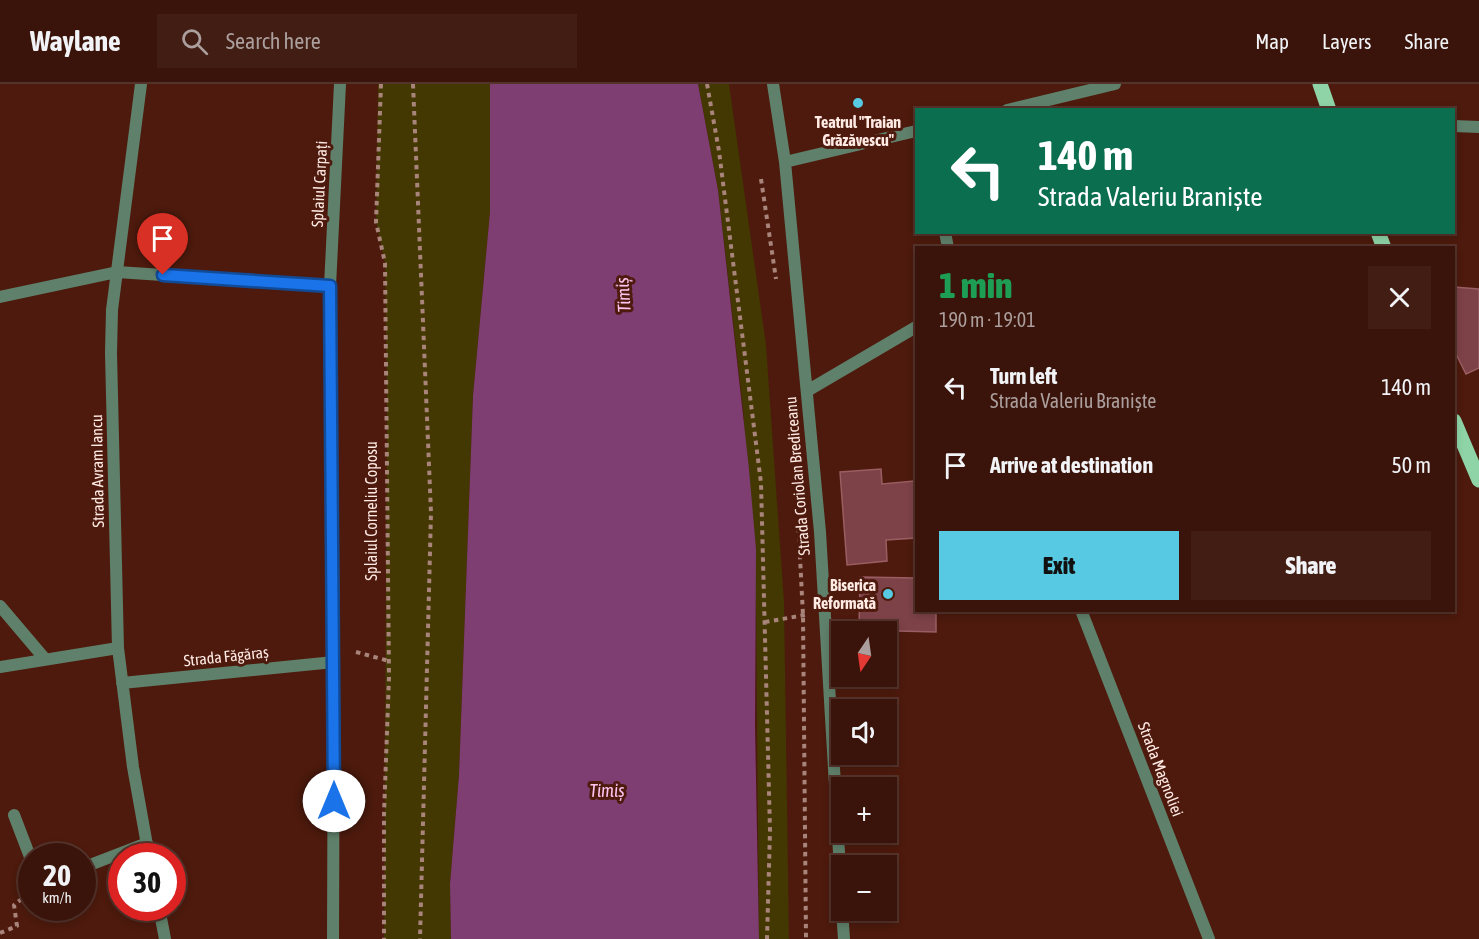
<!DOCTYPE html>
<meta charset="utf-8">
<style>
body{margin:0;font-family:"Asap Condensed",sans-serif;background:#411d13;color:#f1f3f6;height:100vh;display:flex;flex-direction:column;font-size:22px;white-space:nowrap}
*{box-sizing:border-box;margin:0}
p{font-size:20px;color:#ab9e9c}
.icon{flex:none;width:33px;height:33px;fill:none;stroke:currentColor;stroke-width:2;stroke-linecap:round;stroke-linejoin:round}
.map{position:relative;flex:1;overflow:hidden}
.drawer{position:absolute;left:915px;top:162px;width:540px;height:366px;display:flex;flex-direction:column;background:#3a140a;border-radius:0px;box-shadow:0 3px 9px #0003,0 0 0 2px #54332b}
.drawer>*{flex:none}
.hud{position:absolute;left:915px;top:24px;width:540px;height:126px;border-radius:0px;box-shadow:0 3px 9px #0003,0 0 0 2px #54332b;background:#0b6e4f;color:#fff;overflow:hidden}
.needle{width:39px;rotate:193deg}
.controls{position:absolute;left:831px;top:537px;display:grid;gap:12px}
.controls a{display:grid;place-items:center;width:66px;height:66px;border-radius:0px;background:#3a140a;box-shadow:0 3px 9px #0003,0 0 0 2px #54332b;font-size:30px}
.speed{position:absolute;left:18px;top:759px;display:flex;gap:12px;font-size:30px;font-weight:700;text-align:center}
.speed>*{display:grid;place-content:center;width:78px;height:78px;border-radius:50%;background:#3a140a;box-shadow:0 3px 9px #0003,0 0 0 2px #54332b;line-height:1}
.speed small{font-size:15px;font-weight:400}
.speed .limit{border:9px solid #d22;background:#fff;color:#111}
.pin{position:absolute;display:grid;place-items:center;width:51px;height:51px;color:#fff;margin:-62px -26px;border-radius:50% 50% 50% 0;rotate:-45deg;box-shadow:0 0 6px #0007}
.pin .icon{rotate:45deg}
.me{position:absolute;width:66px;margin:-33px;rotate:0deg;stroke-linejoin:round;filter:drop-shadow(0 0 4px #0008)}
.turn{display:flex;align-items:center;gap:21px;height:126px;padding:0 24px;font-size:27px}
.turn .icon{width:78px;height:78px;stroke-width:2.5}
.turn b{display:block;font-size:42px;line-height:51px}
.round{display:grid;place-items:center;flex:none;width:63px;height:63px;border-radius:0px;background:#411d13}
.head{display:flex;align-items:center;justify-content:space-between;height:102px;padding:0 24px}
h1{font-size:36px;font-weight:800;line-height:45px;color:#1e9e55}
.cta{display:flex;gap:12px;margin-top:auto;padding:12px 24px}
.cta a{flex:1;height:69px;border-radius:0px;background:#57c9e2;color:#111;font-size:24px;font-weight:800;line-height:69px;text-align:center}
.cta a+a{background:#411d13;color:#f1f3f6}
ul{padding:0;list-style:none}
li{display:flex;align-items:center;gap:18px;height:78px;padding:0 24px}
li div{flex:1}
li b{display:block;font-size:22px}
li em{font-style:normal}
header{display:flex;align-items:center;gap:36px;box-sizing:border-box;height:84px;padding:0 30px;background:#3a140a;border-bottom:2px solid #54332b}
header strong{font-size:28px}
nav{display:flex;gap:33px;margin-inline-start:auto;font-size:21px}
.search{width:420px;height:54px;background:#411d13;display:flex;align-items:center;gap:15px;box-sizing:border-box;padding:0 21px;border-radius:0px;color:#ab9e9c;font-size:22px}
.map>svg:first-child{display:block}
</style>
<header>
<strong>Waylane</strong>
<div class="search"><svg class="icon" aria-label="search" viewBox="0 0 24 24"><circle cx="10" cy="10" r="6"/><path d="M15 15l6 6"/></svg>Search here</div>
<nav><a>Map</a><a>Layers</a><a>Share</a></nav>
</header>
<div class="map">
<svg width="1479" height="855" viewBox="0 0 1479 855">
<rect width="100%" height="100%" fill="#4d1a0d"/>
<path fill="#433702" d="M 378,0 L 490,0 L 490,128 L 473,312 L 459,691 L 450,800 L 451,855 L 384,855 L 387,326 L 385,179 L 376,138 Z
M 698,0 L 729,0 L 766,261 L 784,518 L 789,855 L 759,855 L 756,525 L 743,324 L 718,106 Z"/>
<path fill="#7e3e72" d="M 490,0 L 698,0 L 718,106 L 749,385 L 756,465 L 755,642 L 759,855 L 451,855 L 450,800 L 459,691 L 473,312 L 490,128 Z"/>
<path fill="#7c4247" stroke="#9a5d62" stroke-width="1.5" d="M 1454,203 L 1479,205 L 1479,284 L 1466,290 L 1454,266 Z
M 881,385 L 882,400 L 914,397 L 916,454 L 886,456 L 887,477 L 847,481 L 840,388 Z
M 860,493 L 916,494 L 916,526 L 936,526 L 936,548 L 859,546 Z"/>
<g fill="none" stroke-linecap="round" stroke-linejoin="round">
<path stroke="#a8847b" stroke-width="4" stroke-dasharray="4.5 4.5" stroke-linecap="butt" d="M 381,0 L 376,138 L 385,179 L 389,593 L 384,730 L 384,855
M 413,0 L 431,429 L 420,855
M 707,0 L 719,67 L 761,399 L 770,747 L 767,855
M 761,95 L 776,195
M 798,435 L 803,531 L 806,855
M 765,538 L 805,531
M 356,568 L 389,577
M 0,849 L 17,842 L 14,821 L 32,807"/>
<path stroke="#5f806a" stroke-width="12" d="M 141,0 L 112,226 L 111,269 L 118,564 L 133,683 L 149,772
M 773,0 L 785,78 L 820,448 L 842,819
M 1007,26 L 1115,0
M 1454,42 L 1479,43
M 785,78 L 916,47
M 945,148 L 948,164
M 0,213 L 117,188 L 330,202
M 807,307 L 916,243
M 0,522 L 45,575
M 1081,526 L 1209,855
M 0,583 L 118,564
M 122,599 L 334,578
M 14,731 L 32,778
M 82,784 L 147,759
M 159,824 L 165,855
M 842,826 L 844,855
M 333,855 L 334,566 L 330,202 L 340,0"/>
<path stroke="#8ed4a6" stroke-width="15" d="M 1320,0 L 1329,26
M 1378,148 L 1384,164
M 1454,337 L 1479,396"/>
</g>
<g fill="none" stroke-linecap="round" stroke-linejoin="round">
<g stroke="#114b97" stroke-width="15">
<path id="route" d="M 163,191 L 330,202 L 334,717"/>
</g>
<use href="#route" stroke="#1a73e8" stroke-width="10"/>
</g>
<g fill="#57c9e2" stroke="#4d1a0d" stroke-width="2">
<circle cx="858" cy="19" r="6"/>
<circle cx="888" cy="510" r="6"/>
</g>
<g text-anchor="middle" dominant-baseline="central" stroke-width="6" stroke-linejoin="round" paint-order="stroke">
<g font-size="16" font-weight="bold" fill="#ffeae4" stroke="#4d1a0d">
<text x="858" y="38">Teatrul "Traian<tspan x="858" dy="18">Grăzăvescu"</tspan></text>
<text x="876" y="501" text-anchor="end">Biserica<tspan x="876" dy="18">Reformată</tspan></text>
</g>
<g font-size="16" fill="#ffeae4" stroke="#4d1a0d">
<text transform="translate(319 100) rotate(-87)">Splaiul Carpați</text>
<text transform="translate(97 387) rotate(-91)">Strada Avram Iancu</text>
<text transform="translate(797 392) rotate(-95)">Strada Coriolan Brediceanu</text>
<text transform="translate(371 427) rotate(-90)">Splaiul Corneliu Coposu</text>
<text transform="translate(226 572) rotate(-6)">Strada Făgăraș</text>
<text transform="translate(1161 685) rotate(69)">Strada Magnoliei</text>
</g>
<g font-size="18" font-style="italic" fill="#ffc5f1" stroke="#4d1a0d">
<text transform="translate(623 211) rotate(-94)">Timiș</text>
<text x="607" y="706">Timiș</text>
</g>
</g>
</svg>
<div class="controls">
<a><svg class="needle" viewBox="-14 -14 28 28"><path d="M0-13l5 13h-10z" fill="#e53935"/><path d="M0 13l5-13h-10z" fill="#ab9e9c"/></svg></a>
<a><svg class="icon" aria-label="sound" viewBox="0 0 24 24"><path d="M4 9h4l5-4v14l-5-4H4zM17 9q2 3 0 6"/></svg></a>
<a>+</a>
<a>−</a>
</div>
<div class="speed"><div>20<small>km/h</small></div><div class="limit">30</div></div>
<div class="pin" style="left:163px;top:191px;background:#d93025"><svg class="icon" aria-label="arrive" viewBox="0 0 24 24"><path d="M6 21V4h12l-3 4 3 4H6"/></svg></div>
<svg class="me" style="left:334px;top:717px" viewBox="-20 -20 40 40"><circle r="19" fill="#fff"/><path d="M0-13L10 11 0 6-10 11z" fill="#1a73e8"/></svg>
<div class="hud">
<div class="turn"><svg class="icon" aria-label="left" viewBox="0 0 24 24"><path d="M17 20v-9H6M10 6l-5 5 5 5"/></svg><div><b>140 m</b>Strada Valeriu Braniște</div></div>
</div>
<section class="drawer">
<div class="head"><div><h1>1 min</h1><p>190 m · 19:01</p></div><a class="round"><svg class="icon" aria-label="close" viewBox="0 0 24 24"><path d="M6 6l12 12M18 6L6 18"/></svg></a></div>
<ul>
<li><svg class="icon" aria-label="left" viewBox="0 0 24 24"><path d="M17 20v-9H6M10 6l-5 5 5 5"/></svg><div><b>Turn left</b><p>Strada Valeriu Braniște</p></div><em>140 m</em></li>
<li><svg class="icon" aria-label="arrive" viewBox="0 0 24 24"><path d="M6 21V4h12l-3 4 3 4H6"/></svg><div><b>Arrive at destination</b></div><em>50 m</em></li>
</ul>
<div class="cta"><a>Exit</a><a>Share</a></div>
</section>
</div>
